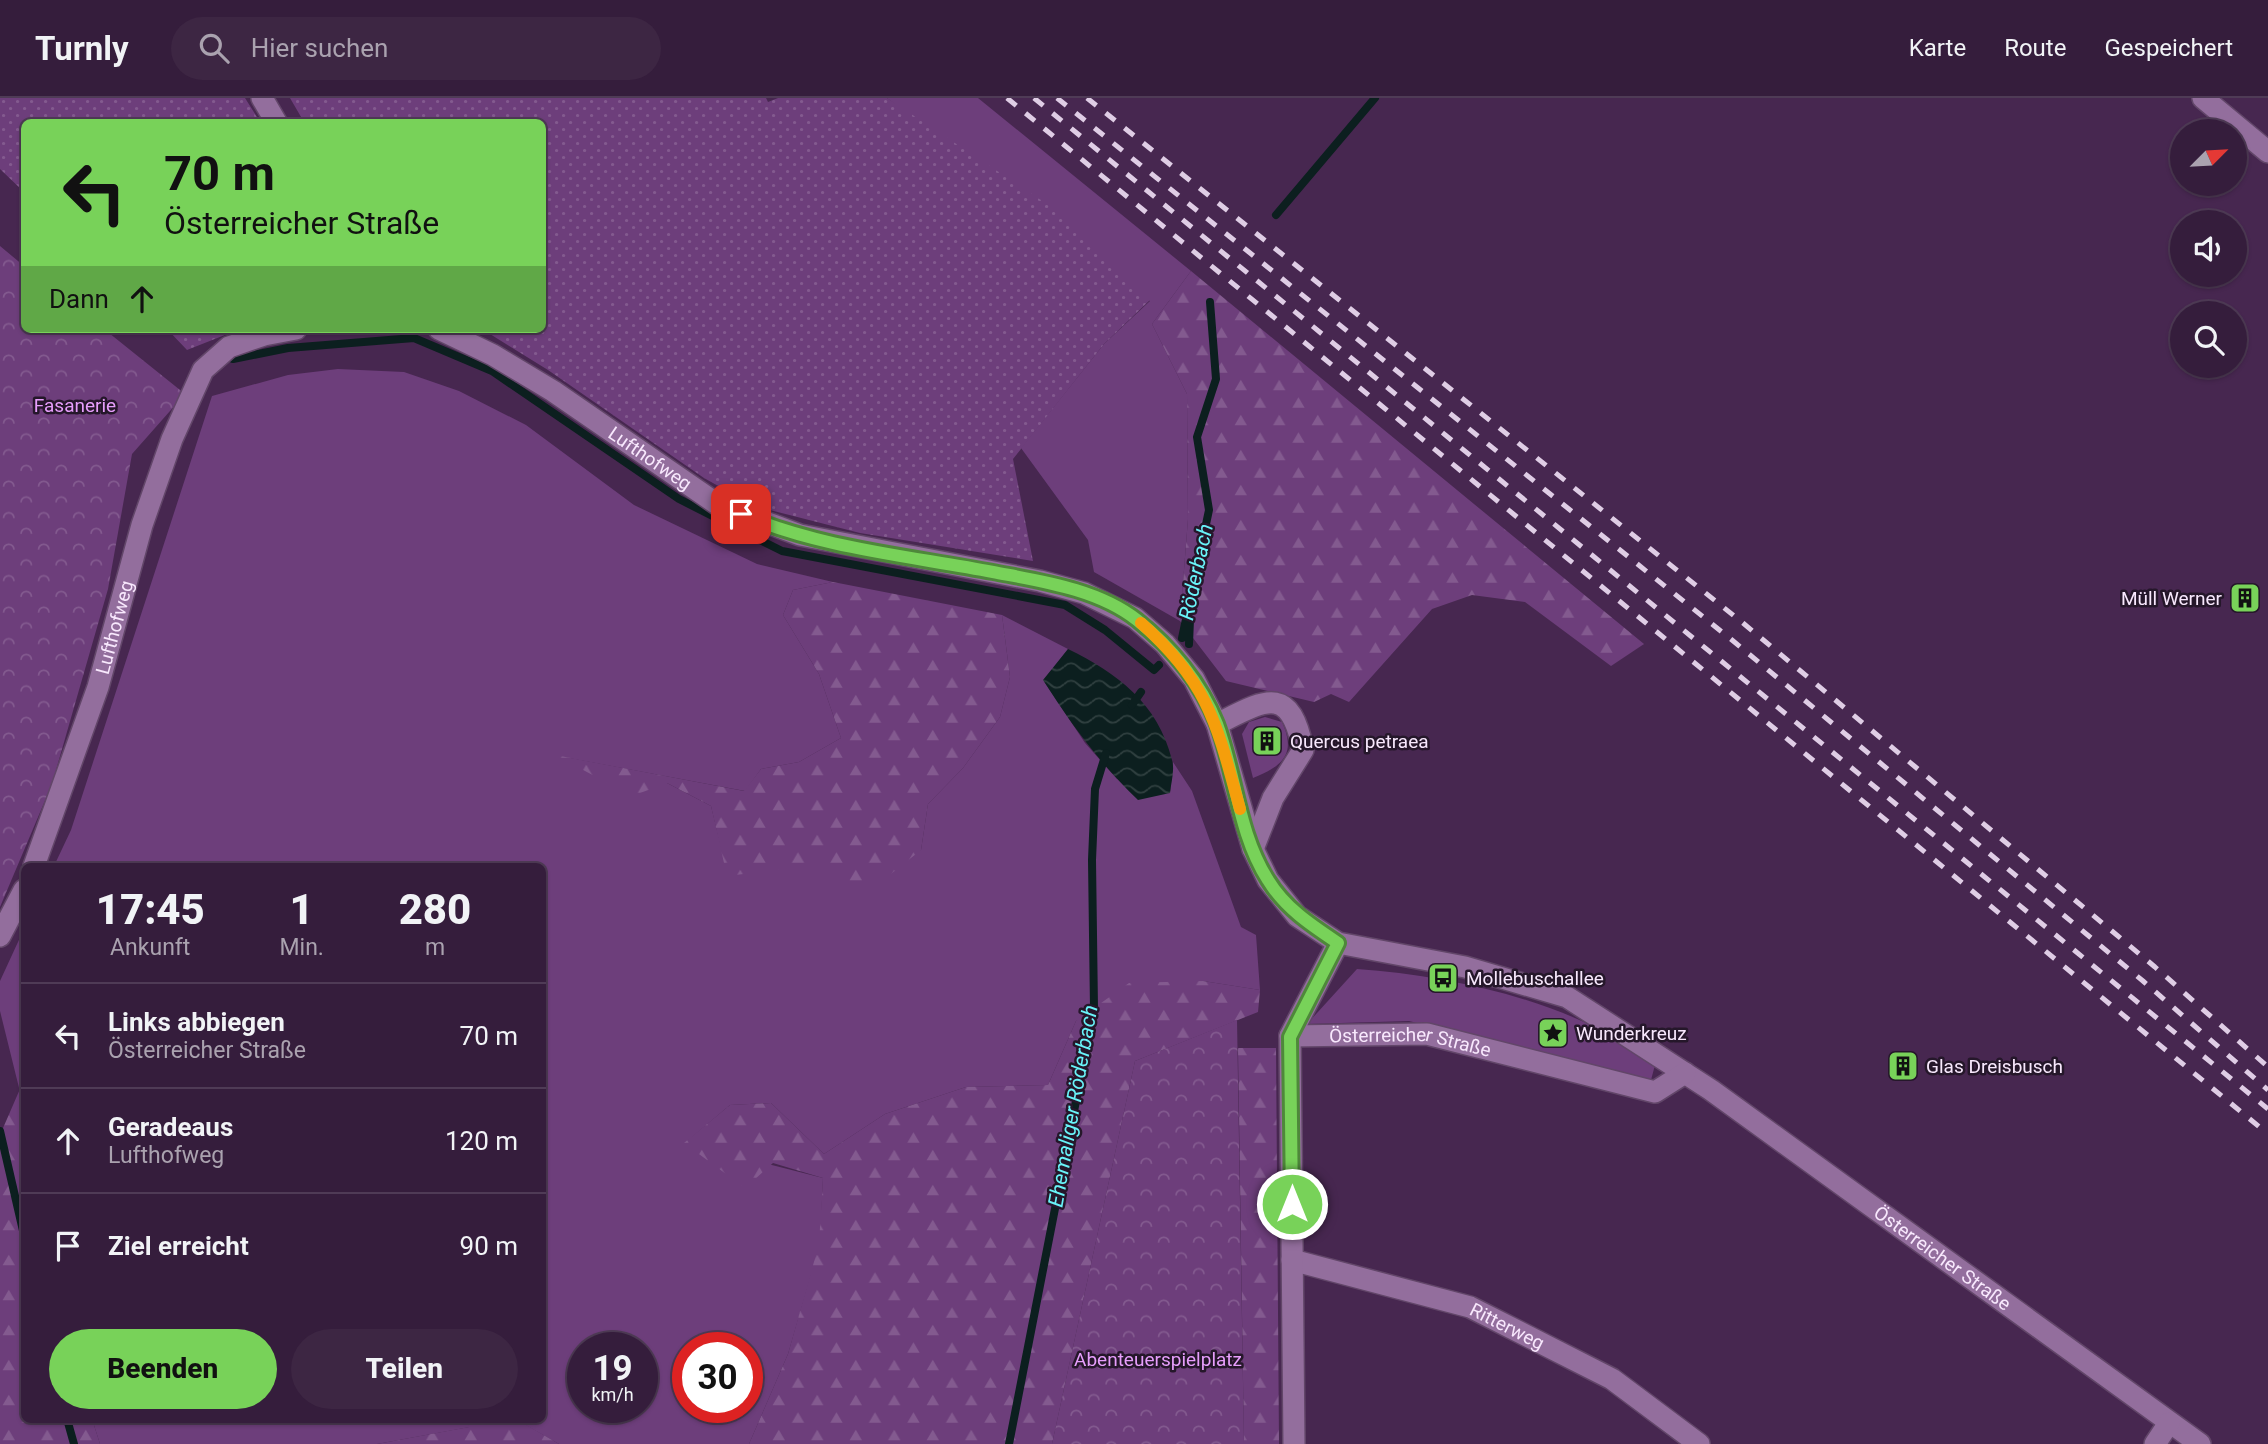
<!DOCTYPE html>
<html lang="de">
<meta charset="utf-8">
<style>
body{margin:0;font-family:Roboto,sans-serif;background:#3d2643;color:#f1f3f6;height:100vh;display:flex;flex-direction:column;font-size:26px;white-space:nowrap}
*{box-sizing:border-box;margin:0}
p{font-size:23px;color:#aaa2af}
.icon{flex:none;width:38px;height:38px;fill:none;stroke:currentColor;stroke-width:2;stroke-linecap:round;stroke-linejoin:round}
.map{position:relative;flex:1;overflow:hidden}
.side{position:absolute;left:21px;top:765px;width:525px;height:560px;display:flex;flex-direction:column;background:#351d3c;border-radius:10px;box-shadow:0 2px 5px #0004,0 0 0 2px #4f3b56}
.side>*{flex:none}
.banner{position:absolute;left:21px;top:21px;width:525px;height:214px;border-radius:10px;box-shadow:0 2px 5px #0004,0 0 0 2px #4f3b56;background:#78d259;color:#111;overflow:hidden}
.needle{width:46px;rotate:66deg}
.buttons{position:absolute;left:2170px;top:21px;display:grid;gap:14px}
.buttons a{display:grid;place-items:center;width:77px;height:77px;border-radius:50%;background:#351d3c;box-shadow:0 2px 5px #0004,0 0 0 2px #4f3b56;font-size:35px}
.speed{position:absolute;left:567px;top:1234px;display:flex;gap:14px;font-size:35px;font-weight:700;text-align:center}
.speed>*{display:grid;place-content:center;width:91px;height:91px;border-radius:50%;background:#351d3c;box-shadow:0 2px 5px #0004,0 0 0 2px #4f3b56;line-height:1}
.speed small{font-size:18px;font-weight:400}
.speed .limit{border:10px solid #d22;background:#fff;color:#111}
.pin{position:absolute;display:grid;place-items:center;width:60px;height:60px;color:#fff;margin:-30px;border-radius:14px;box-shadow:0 4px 10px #0006}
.me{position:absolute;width:77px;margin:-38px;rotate:0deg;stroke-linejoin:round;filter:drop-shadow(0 0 5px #0008)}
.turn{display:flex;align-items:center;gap:24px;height:147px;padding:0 28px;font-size:32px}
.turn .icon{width:91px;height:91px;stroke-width:2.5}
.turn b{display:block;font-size:49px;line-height:60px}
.then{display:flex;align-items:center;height:66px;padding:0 28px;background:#0003;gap:14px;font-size:26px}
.eta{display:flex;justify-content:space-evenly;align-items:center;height:119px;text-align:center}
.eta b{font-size:42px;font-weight:800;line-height:49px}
.button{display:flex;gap:14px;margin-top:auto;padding:14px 28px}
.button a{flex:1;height:80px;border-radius:42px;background:#78d259;color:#111;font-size:28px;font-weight:800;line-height:80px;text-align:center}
.button a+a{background:#3d2643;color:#f1f3f6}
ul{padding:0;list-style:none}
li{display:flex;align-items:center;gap:21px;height:105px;padding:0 28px;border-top:2px solid #4f3b56}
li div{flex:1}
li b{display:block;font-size:26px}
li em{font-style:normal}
header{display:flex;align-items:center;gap:42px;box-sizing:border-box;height:98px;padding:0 35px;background:#351d3c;border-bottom:2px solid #4f3b56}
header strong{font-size:33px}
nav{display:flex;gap:38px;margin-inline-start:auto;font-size:24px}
.search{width:490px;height:63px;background:#3d2643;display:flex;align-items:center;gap:18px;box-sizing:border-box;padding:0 24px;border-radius:38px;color:#aaa2af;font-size:26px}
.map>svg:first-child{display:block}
</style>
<header>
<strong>Turnly</strong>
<div class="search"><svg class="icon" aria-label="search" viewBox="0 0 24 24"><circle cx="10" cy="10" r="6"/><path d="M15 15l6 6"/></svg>Hier suchen</div>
<nav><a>Karte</a><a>Route</a><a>Gespeichert</a></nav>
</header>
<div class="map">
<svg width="2268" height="1346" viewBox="0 0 2268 1346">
<defs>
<pattern id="forest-firs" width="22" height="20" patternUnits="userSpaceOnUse" patternTransform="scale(1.75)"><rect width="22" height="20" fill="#6d3e7b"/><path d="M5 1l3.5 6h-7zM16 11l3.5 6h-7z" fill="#835a8f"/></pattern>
<pattern id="park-crowns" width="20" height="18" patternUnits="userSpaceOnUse" patternTransform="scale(1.75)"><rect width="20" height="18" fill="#6d3e7b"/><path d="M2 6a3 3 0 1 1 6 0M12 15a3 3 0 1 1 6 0" fill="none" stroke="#835a8f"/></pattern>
<pattern id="garden-dots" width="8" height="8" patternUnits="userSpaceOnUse" patternTransform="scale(1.75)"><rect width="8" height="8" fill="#6d3e7b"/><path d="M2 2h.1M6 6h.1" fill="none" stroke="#835a8f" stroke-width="1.8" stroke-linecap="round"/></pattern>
<pattern id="water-waves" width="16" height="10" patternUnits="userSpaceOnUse" patternTransform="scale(1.75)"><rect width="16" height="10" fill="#0c1f1f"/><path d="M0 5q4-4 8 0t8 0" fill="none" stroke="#304040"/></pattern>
</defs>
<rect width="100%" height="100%" fill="#472750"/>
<path fill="#6d3e7b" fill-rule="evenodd" d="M 887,0 L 978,0 L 1191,173 L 1152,226 L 1187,296 L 1188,421 L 1180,523 L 1094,474 L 1088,442 L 1021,350 L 1104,246 L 1150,203 Z
M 338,271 L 404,274 L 459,293 L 526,327 L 634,407 L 757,466 L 833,484 L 793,492 L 783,517 L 819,576 L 841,640 L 799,664 L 761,671 L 745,693 L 558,658 L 667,685 L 711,708 L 728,777 L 921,752 L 928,706 L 963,670 L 1000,619 L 1010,579 L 1002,517 L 1068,551 L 1044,583 L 1085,645 L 1117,681 L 1170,695 L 1173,664 L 1192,693 L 1241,829 L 1256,837 L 1260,892 L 1203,883 L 1076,923 L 1048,987 L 966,989 L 885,1016 L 824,1056 L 771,1005 L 730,1007 L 685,1045 L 823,1080 L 820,1146 L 788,1256 L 749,1346 L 559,1346 L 522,1325 L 522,1321 L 542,1321 L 542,768 L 54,768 L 71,732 L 212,298 L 288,277 ZM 583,1250 L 642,1250 L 642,1309 L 583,1309 ZM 688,1250 L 747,1250 L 747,1309 L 688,1309 Z
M 1265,619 L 1282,624 C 1297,657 1282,668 1253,680 L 1242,636 L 1249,624 Z
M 24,831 L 24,1010 L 0,913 L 0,883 Z
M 1357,871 C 1439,877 1527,895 1601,932 C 1620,941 1638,956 1655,967 L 1651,982 L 1409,923 L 1307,926 Z
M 92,1321 L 464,1321 L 470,1329 L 377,1346 L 100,1346 Z"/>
<path fill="url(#forest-firs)" d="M 1191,173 L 1644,546 L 1611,568 L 1525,504 L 1472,497 L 1432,511 L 1349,604 L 1331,596 L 1314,604 L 1226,583 L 1180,523 L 1188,421 L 1187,296 L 1152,226 Z
M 833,484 L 1002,517 L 1010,579 L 1000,619 L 963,670 L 928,706 L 921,752 L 862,799 L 828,766 L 727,778 L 711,708 L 667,685 L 632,698 L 555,657 L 744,693 L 761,671 L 799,664 L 841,640 L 819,576 L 783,517 L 793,492 Z
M 1203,883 L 1260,892 L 1258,914 L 1135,963 L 1052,1346 L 749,1346 L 788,1256 L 819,1146 L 823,1080 L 773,1065 L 745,1090 L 684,1045 L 730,1007 L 771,1005 L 824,1056 L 885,1016 L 966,989 L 1048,987 L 1076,923 L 1129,885 Z
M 1238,950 L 1276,950 L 1279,1346 L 1244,1346 Z
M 20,991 L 24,1010 L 24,1321 L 92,1321 L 100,1346 L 0,1346 L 0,1037 Z
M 464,1321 L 522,1321 L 523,1325 L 559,1346 L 377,1346 L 469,1329 Z"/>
<path fill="url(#park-crowns)" d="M 0,148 L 24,168 L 24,231 L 104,231 L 185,296 L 132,356 L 108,491 L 52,686 L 0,809 Z
M 1237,922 L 1244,1346 L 1052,1346 L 1135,963 Z"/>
<path fill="url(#garden-dots)" d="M 0,0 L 245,0 L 260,24 L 24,24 L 24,94 L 0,71 Z
M 290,0 L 766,0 L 768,4 L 778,0 L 887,0 L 1059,114 L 1150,202 L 1104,246 L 1013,361 L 1033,463 L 860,435 L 754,408 L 704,380 L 548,272 L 482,231 L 542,231 L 542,24 L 304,24 Z
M 167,231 L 240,231 L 187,252 Z"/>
<path fill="url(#water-waves)" d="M 1068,551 C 1117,575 1158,605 1172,662 C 1175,672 1171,685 1170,695 L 1138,702 C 1100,666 1071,626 1043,582 Z"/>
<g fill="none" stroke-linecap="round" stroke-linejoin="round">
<path stroke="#0c1f1f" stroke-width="8" d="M 1276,117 L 1375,0
M 233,261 L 288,250 L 414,240 L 492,273 L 679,401 L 782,453 L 1065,507 L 1105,532 L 1154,572 L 1159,567
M 1182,540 L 1209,412 L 1197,339 L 1216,281 L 1210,204
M 1189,546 L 1190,521
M 1132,607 L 1141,594
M 0,1033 L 24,1137
M 67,1321 L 74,1346
M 1009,1346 L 1094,911 L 1092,762 L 1095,691 L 1106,655"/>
<g stroke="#624669" stroke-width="24">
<g id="minor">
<path d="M 262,0 L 276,24"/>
<path d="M 2203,0 L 2268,54"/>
<path id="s1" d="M 439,231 L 493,257 L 553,293 L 717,406 L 800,437 L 1040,483 L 1084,495 L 1135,520 L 1165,546 L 1194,581 L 1217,626 L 1253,751 L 1268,782 L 1297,818 L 1338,845 L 1465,869 L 1567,899 L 1711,992 L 2200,1346"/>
<path d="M 1217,626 C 1265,602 1290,585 1303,652 L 1273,700 L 1253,751"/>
<path id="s2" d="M 34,768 L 98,589 L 142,427 L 172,341 L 203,272 L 229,249 L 264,237 L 296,231"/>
<path d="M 0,838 L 24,792"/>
<path id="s3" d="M 1290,938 L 1427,936 L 1655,994 L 1685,975"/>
<path id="s4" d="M 1292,1162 L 1470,1209 L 1612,1281 L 1699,1346"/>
<path d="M 1294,1346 L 1290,938 L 1338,845"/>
<path d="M 2155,1346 L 2169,1325"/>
</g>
</g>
<use href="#minor" stroke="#936e9d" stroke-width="21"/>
<path stroke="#dfcde5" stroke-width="5" stroke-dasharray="12 12" stroke-linecap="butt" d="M 1007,0 L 2268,1036
M 1034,0 L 2268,1011
M 1057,0 L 1732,542 L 2143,883 L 2268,992
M 1087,0 L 1743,525 L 2155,869 L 2268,969"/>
</g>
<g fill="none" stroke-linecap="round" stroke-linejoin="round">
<g stroke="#4e883a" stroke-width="18">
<path id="route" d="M 741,416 C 819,450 909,458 993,474 C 1040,483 1098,491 1137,522 C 1171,549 1201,585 1217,626 C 1236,677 1238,735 1268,782 C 1285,810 1311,827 1338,845 L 1290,939 L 1292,1106"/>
</g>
<use href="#route" stroke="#78d259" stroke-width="12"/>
<path stroke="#f59e0b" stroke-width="12" d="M 1141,525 C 1209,585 1217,627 1240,711"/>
</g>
<defs>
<g id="building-square" transform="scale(1.575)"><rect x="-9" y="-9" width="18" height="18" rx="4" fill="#78d259" stroke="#25172a"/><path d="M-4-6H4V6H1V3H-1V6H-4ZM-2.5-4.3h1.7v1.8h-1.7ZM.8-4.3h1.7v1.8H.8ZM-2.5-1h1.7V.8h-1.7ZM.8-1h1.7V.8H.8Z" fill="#111"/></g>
<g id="bus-square" transform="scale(1.575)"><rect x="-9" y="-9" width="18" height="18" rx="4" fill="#78d259" stroke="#25172a"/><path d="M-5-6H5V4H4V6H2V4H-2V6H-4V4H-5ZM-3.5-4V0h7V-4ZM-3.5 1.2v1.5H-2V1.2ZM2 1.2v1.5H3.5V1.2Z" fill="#111"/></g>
<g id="sight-square" transform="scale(1.575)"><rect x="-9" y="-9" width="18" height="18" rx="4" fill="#78d259" stroke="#25172a"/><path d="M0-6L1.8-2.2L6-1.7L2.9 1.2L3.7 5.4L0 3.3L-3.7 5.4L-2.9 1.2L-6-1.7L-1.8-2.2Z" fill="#111"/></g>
</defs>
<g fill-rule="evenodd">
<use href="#building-square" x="2245" y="500"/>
<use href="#building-square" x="1267" y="643"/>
<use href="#bus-square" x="1443" y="880"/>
<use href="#sight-square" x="1553" y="935"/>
<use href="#building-square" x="1903" y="968"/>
</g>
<g text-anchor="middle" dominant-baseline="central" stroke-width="5" stroke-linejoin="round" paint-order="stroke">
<g font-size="19" fill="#e79efc" stroke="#25172a">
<text x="75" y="307">Fasanerie</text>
<text x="1158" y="1261">Abenteuerspielplatz</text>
</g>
<g font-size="19" fill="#f8e8fd" stroke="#25172a">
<text stroke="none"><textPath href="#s1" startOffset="248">Lufthofweg</textPath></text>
<text stroke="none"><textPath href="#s2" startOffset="252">Lufthofweg</textPath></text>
<text stroke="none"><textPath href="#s3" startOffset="121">Österreicher Straße</textPath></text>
<text stroke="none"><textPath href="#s1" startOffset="1853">Österreicher Straße</textPath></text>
<text stroke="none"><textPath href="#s4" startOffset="226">Ritterweg</textPath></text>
</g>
<g font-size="19" fill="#f8e8fd" stroke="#25172a" text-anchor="start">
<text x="2222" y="500" text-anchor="end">Müll Werner</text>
<text x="1290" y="643">Quercus petraea</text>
<text x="1466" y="880">Mollebuschallee</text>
<text x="1576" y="935">Wunderkreuz</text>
<text x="1926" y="968">Glas Dreisbusch</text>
</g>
<g font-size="21" font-style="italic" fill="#69f4f9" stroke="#25172a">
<text transform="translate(1196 474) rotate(-78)">Röderbach</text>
<text transform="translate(1073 1008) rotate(-80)">Ehemaliger Röderbach</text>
</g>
</g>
</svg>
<div class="buttons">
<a><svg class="needle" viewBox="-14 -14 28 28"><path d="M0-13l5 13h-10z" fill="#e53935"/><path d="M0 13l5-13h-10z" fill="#aaa2af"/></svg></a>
<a><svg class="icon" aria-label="sound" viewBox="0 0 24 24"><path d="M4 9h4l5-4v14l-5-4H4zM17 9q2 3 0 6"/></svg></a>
<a><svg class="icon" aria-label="search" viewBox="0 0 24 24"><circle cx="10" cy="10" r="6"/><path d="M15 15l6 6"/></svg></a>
</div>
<div class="speed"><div>19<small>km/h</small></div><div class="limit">30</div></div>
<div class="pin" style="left:741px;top:416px;background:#d93025"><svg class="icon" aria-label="arrive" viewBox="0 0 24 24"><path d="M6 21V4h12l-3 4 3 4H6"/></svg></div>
<svg class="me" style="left:1292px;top:1106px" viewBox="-20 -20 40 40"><circle r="17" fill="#78d259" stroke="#fff" stroke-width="3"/><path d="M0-11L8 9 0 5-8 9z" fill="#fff"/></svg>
<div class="banner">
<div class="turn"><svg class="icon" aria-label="left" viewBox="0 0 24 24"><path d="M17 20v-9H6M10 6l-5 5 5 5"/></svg><div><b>70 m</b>Österreicher Straße</div></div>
<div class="then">Dann<svg class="icon" aria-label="ahead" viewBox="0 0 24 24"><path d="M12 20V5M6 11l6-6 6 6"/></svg></div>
</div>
<section class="side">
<div class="eta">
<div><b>17:45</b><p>Ankunft</p></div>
<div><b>1</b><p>Min.</p></div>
<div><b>280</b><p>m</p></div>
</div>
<ul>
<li><svg class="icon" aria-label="left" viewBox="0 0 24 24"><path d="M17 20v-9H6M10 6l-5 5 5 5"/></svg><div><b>Links abbiegen</b><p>Österreicher Straße</p></div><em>70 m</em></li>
<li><svg class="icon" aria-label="ahead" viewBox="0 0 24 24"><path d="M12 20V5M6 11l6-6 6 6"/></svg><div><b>Geradeaus</b><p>Lufthofweg</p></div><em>120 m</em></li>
<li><svg class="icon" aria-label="arrive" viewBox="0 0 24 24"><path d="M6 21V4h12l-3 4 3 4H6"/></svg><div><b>Ziel erreicht</b></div><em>90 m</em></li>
</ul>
<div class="button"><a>Beenden</a><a>Teilen</a></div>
</section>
</div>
